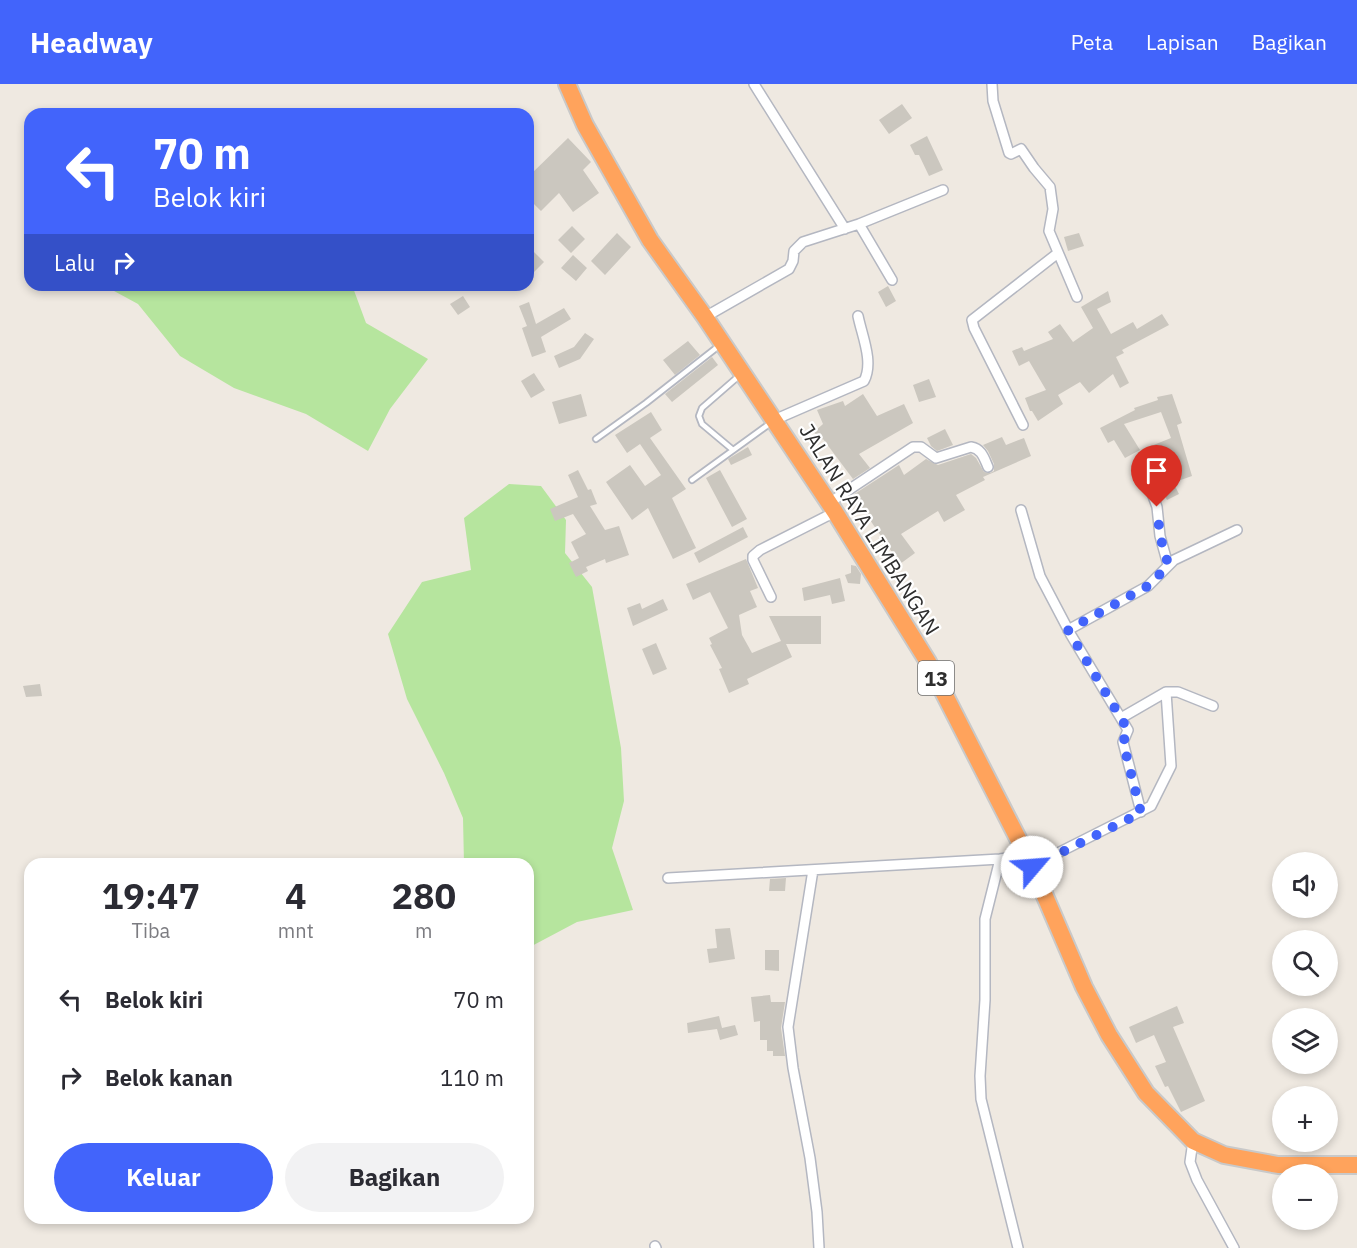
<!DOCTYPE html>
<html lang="id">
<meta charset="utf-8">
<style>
body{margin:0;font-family:"IBM Plex Sans",sans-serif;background:#f2f2f3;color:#2b2b33;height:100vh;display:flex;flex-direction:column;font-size:22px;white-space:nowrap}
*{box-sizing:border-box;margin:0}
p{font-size:20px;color:#7c7c81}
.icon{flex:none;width:33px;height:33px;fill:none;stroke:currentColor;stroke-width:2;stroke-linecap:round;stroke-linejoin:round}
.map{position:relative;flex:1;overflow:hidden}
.side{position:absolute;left:24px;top:774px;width:510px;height:366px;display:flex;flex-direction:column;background:#fff;border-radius:18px;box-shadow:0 3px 9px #0003}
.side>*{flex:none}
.banner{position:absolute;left:24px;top:24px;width:510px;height:183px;border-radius:18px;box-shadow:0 3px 9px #0003;background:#4264fb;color:#fff;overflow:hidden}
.controls{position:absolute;left:1272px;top:768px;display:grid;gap:12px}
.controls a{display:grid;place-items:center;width:66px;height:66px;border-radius:50%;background:#fff;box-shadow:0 3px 9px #0003;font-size:30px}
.pin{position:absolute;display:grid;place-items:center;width:51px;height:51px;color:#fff;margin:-62px -26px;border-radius:50% 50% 50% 0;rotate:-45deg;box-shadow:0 0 6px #0007}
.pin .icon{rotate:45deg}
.me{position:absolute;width:66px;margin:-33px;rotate:63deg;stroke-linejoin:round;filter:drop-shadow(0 0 4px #0008)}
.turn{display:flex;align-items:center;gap:21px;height:126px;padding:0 30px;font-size:27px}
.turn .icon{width:78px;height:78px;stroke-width:2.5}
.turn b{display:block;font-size:42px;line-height:51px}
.then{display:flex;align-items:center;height:57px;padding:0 30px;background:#0003;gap:12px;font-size:22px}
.eta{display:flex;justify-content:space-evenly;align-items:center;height:102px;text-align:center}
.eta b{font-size:36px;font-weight:700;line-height:42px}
.action{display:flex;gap:12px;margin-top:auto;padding:12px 30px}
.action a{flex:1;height:69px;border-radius:36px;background:#4264fb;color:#fff;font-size:24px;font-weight:700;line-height:69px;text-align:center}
.action a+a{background:#f2f2f3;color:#2b2b33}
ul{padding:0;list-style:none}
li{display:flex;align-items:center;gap:18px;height:78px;padding:0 30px}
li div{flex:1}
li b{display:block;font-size:22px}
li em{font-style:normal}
header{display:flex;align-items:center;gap:36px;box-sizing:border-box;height:84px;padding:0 30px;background:#4264fb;color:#fff}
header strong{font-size:28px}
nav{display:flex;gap:33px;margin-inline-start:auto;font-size:21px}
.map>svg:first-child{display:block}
</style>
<header>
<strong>Headway</strong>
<nav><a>Peta</a><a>Lapisan</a><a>Bagikan</a></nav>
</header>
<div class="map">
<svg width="1357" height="1164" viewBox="0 0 1357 1164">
<rect width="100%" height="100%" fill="#efe9e1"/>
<path fill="#b6e59e" d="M 103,201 L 352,201 L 366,239 L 428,275 L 390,325 L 368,367 L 306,330 L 234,304 L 180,272 L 138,220 Z
M 509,400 L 541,402 L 566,436 L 565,469 L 592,503 L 621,664 L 624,717 L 612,764 L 633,826 L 577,838 L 528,864 L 528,780 L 464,780 L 463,734 L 444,689 L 407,615 L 388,550 L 422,498 L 471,486 L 464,434 Z"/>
<path fill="#cbc7bf" d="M 902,20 L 912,34 L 889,50 L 879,36 Z
M 927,52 L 943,86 L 929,92 L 919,71 L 915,71 L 910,61 Z
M 568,54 L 591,78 L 583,86 L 599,109 L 573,128 L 559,109 L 541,127 L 528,114 L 528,93 Z
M 572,142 L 585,155 L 571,169 L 558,156 Z
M 617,149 L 631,163 L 605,191 L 591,177 Z
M 1079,149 L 1084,162 L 1068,167 L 1064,153 Z
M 528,162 L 544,178 L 534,188 L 528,182 Z
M 573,171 L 587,184 L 576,197 L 561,184 Z
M 888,202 L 896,217 L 886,223 L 878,208 Z
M 1108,207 L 1111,218 L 1097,225 L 1111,250 L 1133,238 L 1137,245 L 1162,230 L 1169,241 L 1122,266 L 1124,269 L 1116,273 L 1129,299 L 1120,304 L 1113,290 L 1089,309 L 1080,298 L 1058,311 L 1063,320 L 1038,337 L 1032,327 L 1030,327 L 1025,314 L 1046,306 L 1029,277 L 1019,282 L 1012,267 L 1022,263 L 1024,267 L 1053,255 L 1048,248 L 1060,240 L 1073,258 L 1093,244 L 1081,223 Z
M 463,212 L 470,223 L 458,231 L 450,220 Z
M 529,218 L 536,240 L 564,224 L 571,235 L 541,253 L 546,268 L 532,273 L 522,244 L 527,242 L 519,222 Z
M 585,249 L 594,255 L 580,275 L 559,284 L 554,272 L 574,263 Z
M 688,257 L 700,271 L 675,291 L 663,276 Z
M 712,273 L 718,281 L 672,318 L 665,310 Z
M 534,289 L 545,306 L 531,314 L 521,297 Z
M 929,295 L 936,313 L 919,318 L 913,301 Z
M 581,310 L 587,332 L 559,340 L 552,318 Z
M 863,310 L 877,332 L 904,320 L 913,339 L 859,370 L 870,384 L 853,395 L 823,355 L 821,356 L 814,348 L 823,340 L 817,326 L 843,317 L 845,322 Z
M 1172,310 L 1182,339 L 1177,341 L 1192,392 L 1175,398 L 1166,371 L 1157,375 L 1151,362 L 1171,354 L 1161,328 L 1124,340 L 1140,366 L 1125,374 L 1114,356 L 1108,359 L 1100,344 L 1135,326 L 1134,324 L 1158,316 L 1157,313 Z
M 651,328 L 662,346 L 650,354 L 686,405 L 672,414 L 696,464 L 673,475 L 648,424 L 632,436 L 606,398 L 630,381 L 645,402 L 661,391 L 640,360 L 627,369 L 615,351 Z
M 945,345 L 953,361 L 937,367 L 931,362 L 927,354 Z
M 1002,353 L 1006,361 L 1024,354 L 1031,372 L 983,393 L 985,396 L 956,411 L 965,426 L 944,438 L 938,427 L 901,450 L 915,469 L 900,480 L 853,411 L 899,381 L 904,391 L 926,375 L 938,381 L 971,370 L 976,374 L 984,388 L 990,389 L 994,387 L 994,380 L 988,367 L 983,361 Z
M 748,363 L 752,371 L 731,381 L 728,375 Z
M 578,386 L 588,406 L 591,405 L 597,420 L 590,422 L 605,446 L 619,442 L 629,471 L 606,479 L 605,475 L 586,483 L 588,487 L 576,493 L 569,479 L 579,474 L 571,458 L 586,450 L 573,430 L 555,437 L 550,425 L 578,413 L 568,391 Z
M 720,386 L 747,435 L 732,443 L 706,394 Z
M 1173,398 L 1179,410 L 1167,416 L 1161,404 Z
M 743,443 L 748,453 L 699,479 L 694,469 Z
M 746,475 L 758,504 L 750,507 L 757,523 L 739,531 L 742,551 L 752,569 L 781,557 L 769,532 L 821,532 L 821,560 L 786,560 L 792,573 L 747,595 L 749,600 L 729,609 L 719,585 L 722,584 L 710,561 L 712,560 L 709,554 L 728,544 L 710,508 L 693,516 L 686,500 Z
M 851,481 L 856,482 L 861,490 L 860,500 L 848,499 L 845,491 L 851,489 Z
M 840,494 L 845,517 L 832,520 L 830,511 L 804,517 L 802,504 Z
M 663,515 L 668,526 L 633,542 L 627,524 L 640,519 L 642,525 Z
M 656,559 L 667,585 L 653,591 L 642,565 Z
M 40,600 L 42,612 L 26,613 L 23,602 Z
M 786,794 L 785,807 L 769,807 L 770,795 Z
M 730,844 L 735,875 L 709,879 L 707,865 L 717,864 L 715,845 Z
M 765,866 L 779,866 L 779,887 L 765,886 Z
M 770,911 L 771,918 L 785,918 L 781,944 L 785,972 L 773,972 L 773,967 L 767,967 L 767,956 L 760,956 L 760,937 L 754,938 L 751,913 Z
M 1177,922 L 1184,939 L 1173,943 L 1205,1017 L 1181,1028 L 1168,1002 L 1165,1003 L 1155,982 L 1166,978 L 1154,951 L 1136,959 L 1129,943 Z
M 719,932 L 722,944 L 735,941 L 738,951 L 720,956 L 717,945 L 688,949 L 687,939 Z"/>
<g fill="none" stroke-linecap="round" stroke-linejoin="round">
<g stroke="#b4b7c1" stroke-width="8">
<path id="lane" d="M 596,355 L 646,319 L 720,261
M 733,366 L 702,340 L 699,332 L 702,324 L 740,291
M 692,396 L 772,338"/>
</g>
<g stroke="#b4b7c1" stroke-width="12">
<path id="street" d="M 754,0 L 845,145
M 992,0 L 993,17 L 1009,69 L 1011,70 L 1021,65 L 1034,84 L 1050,103 L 1053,125 L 1049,147 L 1077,213
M 859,140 L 892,196
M 705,233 L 789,185 L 793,177 L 794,167 L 803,158 L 859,140 L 943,106
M 774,336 L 864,297 C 874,278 862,252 858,232
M 1023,341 L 974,244 L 972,236 L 1058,169
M 1141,379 L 1157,423 L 1160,452 L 1168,481
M 829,419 L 913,363 L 921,363 L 936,374 L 971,363 C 982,365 984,374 988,383
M 1021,426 L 1040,492 L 1071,551 L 1128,646 L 1123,658 L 1141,728
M 771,513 L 753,476 L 753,472 L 760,466 L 835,428
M 1068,546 L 1148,502 L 1174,476 L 1237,446
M 1121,634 L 1166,608 L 1178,608 L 1213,622
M 1000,775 L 985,835 L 985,916 L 980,992 L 981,1015 L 1018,1164
M 1032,782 L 1151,722 L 1171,682 L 1166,608
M 813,786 L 788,943 L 793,984 L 810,1074 L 817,1128 L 819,1164
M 668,794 L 1000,775 L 1027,771
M 1193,1057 L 1190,1078 L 1197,1096 L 1234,1164
M 655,1162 L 656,1164"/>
</g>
<g stroke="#c9c9c9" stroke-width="20">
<path id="highway" d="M 567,0 L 585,41 L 650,156 L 705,233 L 835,428 L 928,578 L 1032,782 L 1084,903 L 1109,951 L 1146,1009 L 1193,1057 L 1224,1071 L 1278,1081 L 1357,1081"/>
</g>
<use href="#lane" stroke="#fff" stroke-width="4.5"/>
<use href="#street" stroke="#fff" stroke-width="9"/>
<use href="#highway" stroke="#ffa35c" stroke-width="16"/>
</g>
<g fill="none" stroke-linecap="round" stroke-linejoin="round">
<path stroke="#4264fb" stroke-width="10" stroke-dasharray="0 18" d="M 1032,783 L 1141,729 L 1123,658 L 1128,646 L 1068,546 L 1148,502 L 1155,496 L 1168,480 L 1160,452 L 1157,423"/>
</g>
<g text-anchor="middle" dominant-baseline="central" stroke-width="4.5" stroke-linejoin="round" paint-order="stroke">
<rect fill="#fff" stroke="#6d6d6d" stroke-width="1.5" x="918" y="577" width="36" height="34" rx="4.5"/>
<g font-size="20" font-weight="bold" fill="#2e2e2e">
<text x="936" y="594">13</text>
</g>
<g font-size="21" fill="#2e2e2e" stroke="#fff">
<text transform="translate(870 445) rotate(58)">JALAN RAYA LIMBANGAN</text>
</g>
</g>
</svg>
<div class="controls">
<a><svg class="icon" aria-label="sound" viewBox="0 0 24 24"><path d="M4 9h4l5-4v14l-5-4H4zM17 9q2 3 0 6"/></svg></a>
<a><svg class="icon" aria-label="search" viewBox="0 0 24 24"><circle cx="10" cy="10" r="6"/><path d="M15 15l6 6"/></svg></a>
<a><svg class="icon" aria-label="layers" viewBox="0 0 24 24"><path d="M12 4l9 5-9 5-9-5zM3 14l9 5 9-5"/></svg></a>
<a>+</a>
<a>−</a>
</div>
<div class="pin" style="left:1157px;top:423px;background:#d93025"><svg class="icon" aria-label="arrive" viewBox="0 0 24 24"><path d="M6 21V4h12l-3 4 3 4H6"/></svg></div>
<svg class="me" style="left:1032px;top:783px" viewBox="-20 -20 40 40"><circle r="19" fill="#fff"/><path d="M0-13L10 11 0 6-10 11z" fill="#4264fb"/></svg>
<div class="banner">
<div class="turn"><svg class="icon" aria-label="left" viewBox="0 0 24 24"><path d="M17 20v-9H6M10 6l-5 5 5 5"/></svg><div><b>70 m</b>Belok kiri</div></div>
<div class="then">Lalu<svg class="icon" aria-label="right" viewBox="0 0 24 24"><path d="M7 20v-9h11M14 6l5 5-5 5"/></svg></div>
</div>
<section class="side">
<div class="eta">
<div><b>19:47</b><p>Tiba</p></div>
<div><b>4</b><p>mnt</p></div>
<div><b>280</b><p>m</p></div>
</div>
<ul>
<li><svg class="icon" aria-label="left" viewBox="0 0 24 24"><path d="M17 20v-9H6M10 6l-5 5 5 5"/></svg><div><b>Belok kiri</b></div><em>70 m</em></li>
<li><svg class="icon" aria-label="right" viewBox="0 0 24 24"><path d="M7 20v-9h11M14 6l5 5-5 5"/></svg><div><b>Belok kanan</b></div><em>110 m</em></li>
</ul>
<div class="action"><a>Keluar</a><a>Bagikan</a></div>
</section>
</div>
